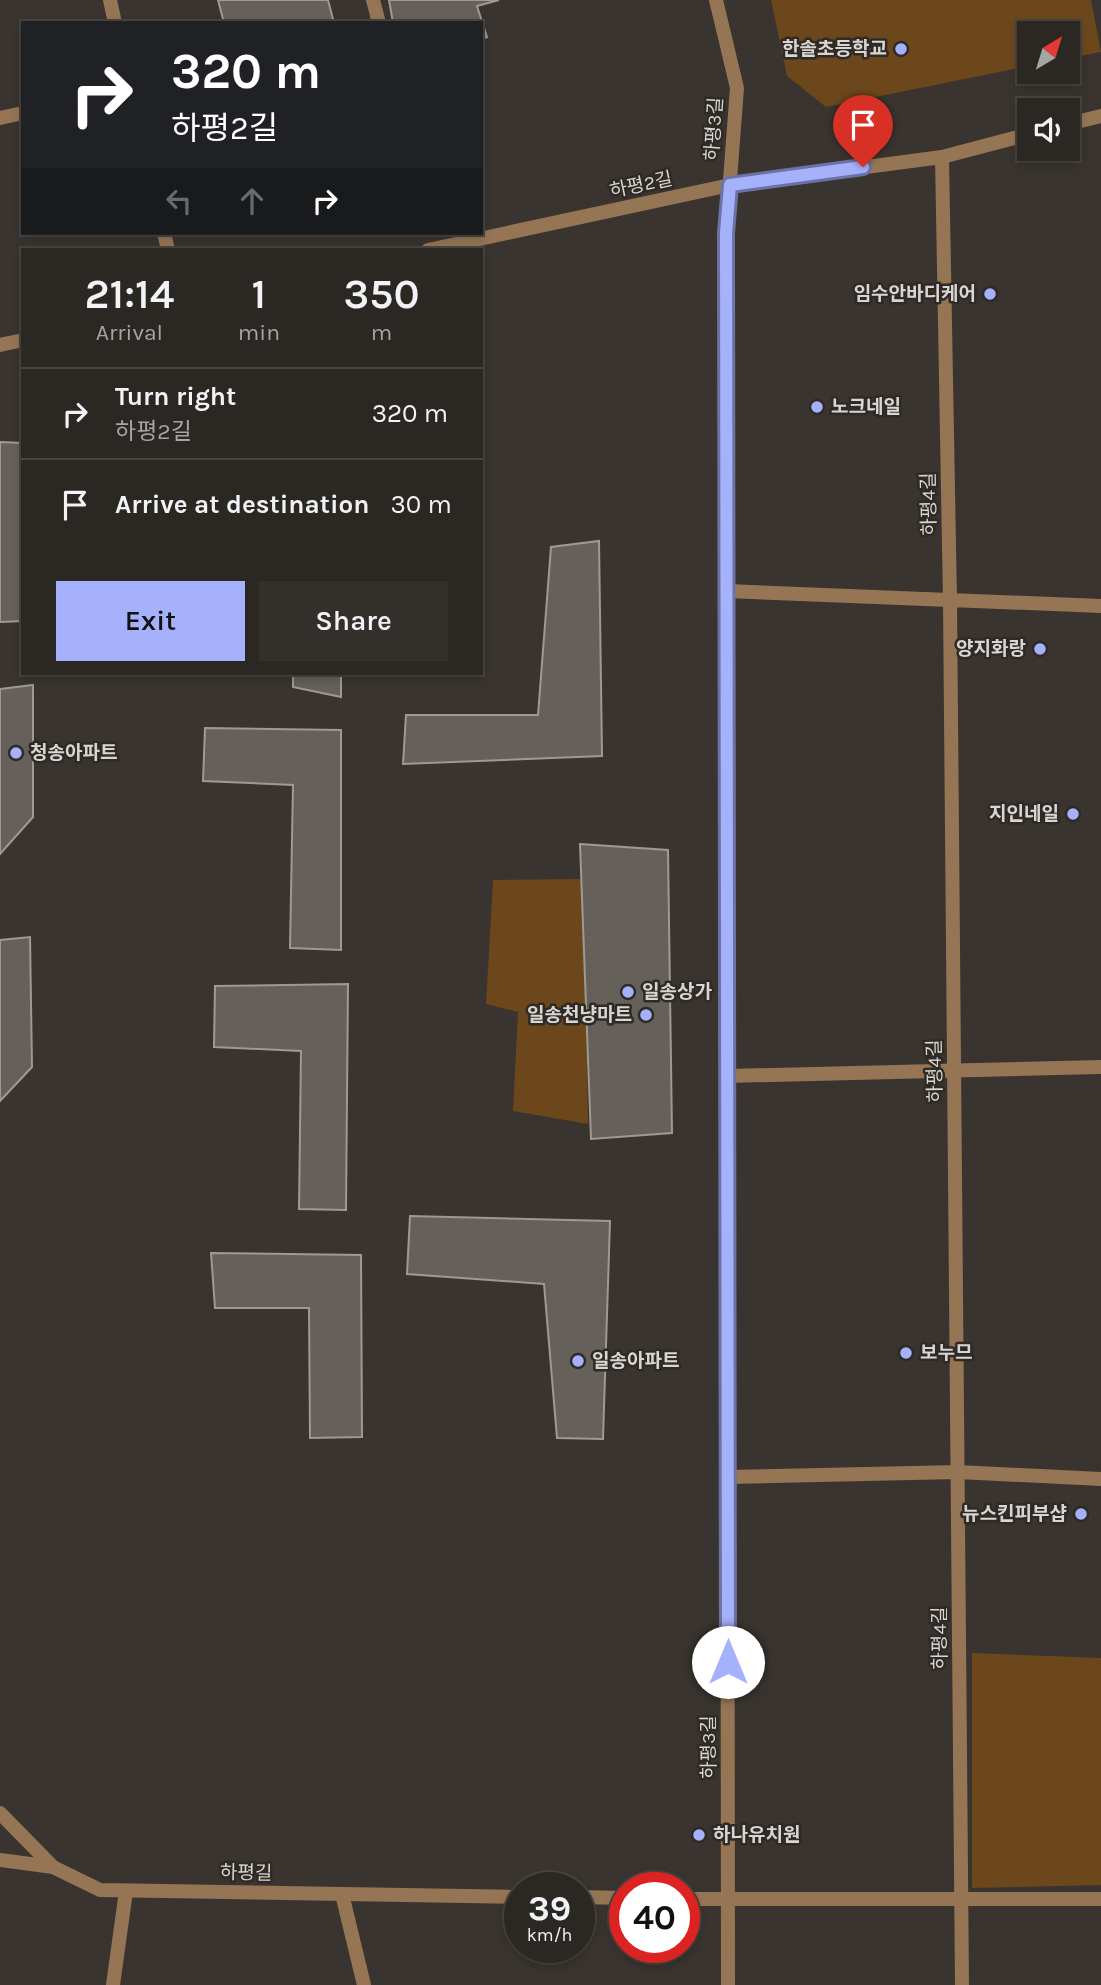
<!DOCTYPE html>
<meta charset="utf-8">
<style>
body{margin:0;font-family:Karla,"Noto Sans KR",sans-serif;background:#332f2b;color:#f1f3f6;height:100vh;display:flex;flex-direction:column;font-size:26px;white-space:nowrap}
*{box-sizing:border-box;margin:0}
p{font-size:23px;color:#a6a5a6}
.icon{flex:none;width:38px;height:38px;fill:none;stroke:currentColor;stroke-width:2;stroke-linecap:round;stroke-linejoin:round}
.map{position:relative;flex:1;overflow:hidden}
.drawer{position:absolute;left:21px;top:248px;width:462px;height:427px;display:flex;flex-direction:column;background:#2b2723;border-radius:0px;box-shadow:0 4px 10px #0003,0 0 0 2px #474441}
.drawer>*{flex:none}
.guide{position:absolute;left:21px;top:21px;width:462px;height:214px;border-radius:0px;box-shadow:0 4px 10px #0003,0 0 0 2px #474441;background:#202124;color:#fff;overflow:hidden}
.needle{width:46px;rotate:38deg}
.buttons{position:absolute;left:1017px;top:21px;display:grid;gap:14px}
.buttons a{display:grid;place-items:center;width:63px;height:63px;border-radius:0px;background:#2b2723;box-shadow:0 4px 10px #0003,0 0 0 2px #474441;font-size:35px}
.speed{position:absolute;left:504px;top:1872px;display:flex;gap:14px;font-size:35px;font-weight:700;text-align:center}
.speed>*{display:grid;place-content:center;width:91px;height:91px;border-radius:50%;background:#2b2723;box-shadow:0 4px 10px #0003,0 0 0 2px #474441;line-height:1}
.speed small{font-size:18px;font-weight:400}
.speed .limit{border:10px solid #d22;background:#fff;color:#111}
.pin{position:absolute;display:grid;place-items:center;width:60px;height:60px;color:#fff;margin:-72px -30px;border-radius:50% 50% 50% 0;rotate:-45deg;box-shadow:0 0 7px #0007}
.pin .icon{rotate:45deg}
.me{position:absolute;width:77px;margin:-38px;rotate:0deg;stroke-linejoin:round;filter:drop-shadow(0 0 5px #0008)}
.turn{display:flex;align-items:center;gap:24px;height:147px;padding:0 35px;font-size:32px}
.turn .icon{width:91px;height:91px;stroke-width:2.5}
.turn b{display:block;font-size:49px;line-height:60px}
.lanes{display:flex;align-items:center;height:66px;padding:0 35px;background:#0003;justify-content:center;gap:35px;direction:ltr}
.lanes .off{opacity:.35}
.eta{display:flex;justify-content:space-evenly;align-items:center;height:119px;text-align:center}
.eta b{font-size:42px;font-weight:600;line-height:49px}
.primary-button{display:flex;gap:14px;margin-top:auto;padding:14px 35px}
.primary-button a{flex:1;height:80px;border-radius:0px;background:#a6b1fc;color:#111;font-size:28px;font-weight:600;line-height:80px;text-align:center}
.primary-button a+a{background:#332f2b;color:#f1f3f6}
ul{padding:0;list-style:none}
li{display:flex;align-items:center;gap:21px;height:91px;padding:0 35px;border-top:2px solid #474441}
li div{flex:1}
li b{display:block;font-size:26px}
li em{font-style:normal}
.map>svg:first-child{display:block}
</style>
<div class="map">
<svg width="1101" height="1985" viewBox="0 0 1101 1985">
<rect width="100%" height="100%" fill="#39342f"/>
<path fill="#6c471c" d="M 771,0 L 1091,0 L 1101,52 L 1068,58 L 1068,33 L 1029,33 L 1029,66 L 826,107 L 787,76 Z
M 584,879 L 588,1124 L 513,1111 L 518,1012 L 486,1004 L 493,880 Z
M 972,1653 L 1101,1658 L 1101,1885 L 972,1888 Z"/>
<path fill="#66605b" stroke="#9f9993" stroke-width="2" d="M 218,0 L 328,0 L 334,23 L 224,23 Z
M 389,0 L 499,0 L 477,6 L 487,37 L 481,39 L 481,23 L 393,23 Z
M 0,442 L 23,443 L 23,621 L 0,622 Z
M 599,541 L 602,756 L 403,764 L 406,715 L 538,715 L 551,547 Z
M 293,674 L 341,674 L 341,697 L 293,687 Z
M 33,685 L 33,817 L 0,854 L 0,689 Z
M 205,728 L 341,730 L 341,950 L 290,948 L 293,785 L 203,781 Z
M 580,844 L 668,850 L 672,1133 L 591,1139 Z
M 30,937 L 32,1067 L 0,1101 L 0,940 Z
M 348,984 L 346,1210 L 299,1209 L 301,1051 L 214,1047 L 215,986 Z
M 410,1216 L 610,1221 L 603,1439 L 557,1438 L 544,1284 L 407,1274 Z
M 211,1253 L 361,1255 L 362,1437 L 310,1438 L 309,1308 L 215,1308 Z"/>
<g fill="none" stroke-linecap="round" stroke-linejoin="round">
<path stroke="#957554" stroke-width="14" d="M 373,0 L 379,23"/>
<path stroke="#957554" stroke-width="14" d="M 110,0 L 115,23
M 164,233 L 168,250"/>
<path stroke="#957554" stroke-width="14" d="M 0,118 L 23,113
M 1068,124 L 1101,116
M 942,157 L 950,601 L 962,1985
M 428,250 L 730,185 L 942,157 L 1029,134
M 0,345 L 23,340
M 727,591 L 1101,606
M 727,1076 L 1101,1067
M 728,1477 L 958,1472 L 1101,1479
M 0,1860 L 53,1867
M 342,1894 L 364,1985
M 728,1899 L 1101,1899
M 113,1985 L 126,1891"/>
<path stroke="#957554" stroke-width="14" d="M 716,0 L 737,88 L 726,233 L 728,1985
M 0,1813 L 53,1867 L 100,1890 L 520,1897
M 579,1897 L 625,1898
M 684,1899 L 728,1899"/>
</g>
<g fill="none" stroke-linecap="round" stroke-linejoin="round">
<g stroke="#6c73a4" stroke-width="18">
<path id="route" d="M 728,1662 L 726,233 L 730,185 L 863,167"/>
</g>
<use href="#route" stroke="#a6b1fc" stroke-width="12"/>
</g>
<g fill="#a6b1fc" stroke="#2f2a25" stroke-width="2.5">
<circle cx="901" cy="49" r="7"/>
<circle cx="990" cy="294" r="7"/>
<circle cx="817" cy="407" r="7"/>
<circle cx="1040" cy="649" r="7"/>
<circle cx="16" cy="753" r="7"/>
<circle cx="1073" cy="814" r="7"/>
<circle cx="628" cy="992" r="7"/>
<circle cx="646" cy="1015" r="7"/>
<circle cx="906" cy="1353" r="7"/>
<circle cx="578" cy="1361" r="7"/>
<circle cx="1081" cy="1514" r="7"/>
<circle cx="699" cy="1835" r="7"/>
</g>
<g text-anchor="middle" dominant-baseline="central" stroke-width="5" stroke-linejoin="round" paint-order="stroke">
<g font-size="19" font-weight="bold" fill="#d8d5d2" stroke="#2f2a25" text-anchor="end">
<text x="887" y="49">한솔초등학교</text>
<text x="976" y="294">임수안바디케어</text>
<text x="831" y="407" text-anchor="start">노크네일</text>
<text x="1026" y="649">양지화랑</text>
<text x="30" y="753" text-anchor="start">청송아파트</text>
<text x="1059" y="814">지인네일</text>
<text x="642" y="992" text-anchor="start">일송상가</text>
<text x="632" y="1015">일송천냥마트</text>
<text x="920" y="1353" text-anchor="start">보누므</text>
<text x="592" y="1361" text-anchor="start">일송아파트</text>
<text x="1067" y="1514">뉴스킨피부샵</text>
<text x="713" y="1835" text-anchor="start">하나유치원</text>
</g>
<g font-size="19" fill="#d8d5d2" stroke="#2f2a25">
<text transform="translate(714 129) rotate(-86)">하평3길</text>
<text transform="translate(641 185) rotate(-12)">하평2길</text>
<text transform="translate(929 504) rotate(-91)">하평4길</text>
<text transform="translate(935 1071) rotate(-91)">하평4길</text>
<text transform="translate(940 1638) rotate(-90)">하평4길</text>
<text transform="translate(709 1747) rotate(-90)">하평3길</text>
<text transform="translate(246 1873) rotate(1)">하평길</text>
</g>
</g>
</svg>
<div class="buttons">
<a><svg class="needle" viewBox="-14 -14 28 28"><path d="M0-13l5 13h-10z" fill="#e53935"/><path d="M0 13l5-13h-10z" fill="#a6a5a6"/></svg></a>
<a><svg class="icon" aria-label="sound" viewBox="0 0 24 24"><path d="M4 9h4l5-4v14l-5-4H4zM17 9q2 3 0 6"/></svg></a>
</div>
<div class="speed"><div>39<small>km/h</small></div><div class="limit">40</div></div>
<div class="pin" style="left:863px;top:167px;background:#d93025"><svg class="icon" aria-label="arrive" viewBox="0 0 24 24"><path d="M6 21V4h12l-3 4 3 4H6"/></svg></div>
<svg class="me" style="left:728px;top:1662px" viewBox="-20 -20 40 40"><circle r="19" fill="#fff"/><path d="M0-13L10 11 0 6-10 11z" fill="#a6b1fc"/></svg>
<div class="guide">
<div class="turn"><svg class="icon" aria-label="right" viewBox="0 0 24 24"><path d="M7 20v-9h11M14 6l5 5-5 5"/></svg><div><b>320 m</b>하평2길</div></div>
<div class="lanes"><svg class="icon off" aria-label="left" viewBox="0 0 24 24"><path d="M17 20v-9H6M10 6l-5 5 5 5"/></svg><svg class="icon off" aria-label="ahead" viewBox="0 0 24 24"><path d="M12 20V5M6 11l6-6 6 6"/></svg><svg class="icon" aria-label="right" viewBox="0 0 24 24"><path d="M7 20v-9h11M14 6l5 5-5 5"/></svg></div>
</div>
<section class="drawer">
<div class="eta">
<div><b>21:14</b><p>Arrival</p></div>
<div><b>1</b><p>min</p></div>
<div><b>350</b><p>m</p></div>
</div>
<ul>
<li><svg class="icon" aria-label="right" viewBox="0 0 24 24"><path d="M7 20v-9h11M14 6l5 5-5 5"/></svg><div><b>Turn right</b><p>하평2길</p></div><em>320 m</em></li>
<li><svg class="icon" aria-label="arrive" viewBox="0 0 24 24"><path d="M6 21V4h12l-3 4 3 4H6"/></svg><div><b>Arrive at destination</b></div><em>30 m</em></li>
</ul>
<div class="primary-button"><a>Exit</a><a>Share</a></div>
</section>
</div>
